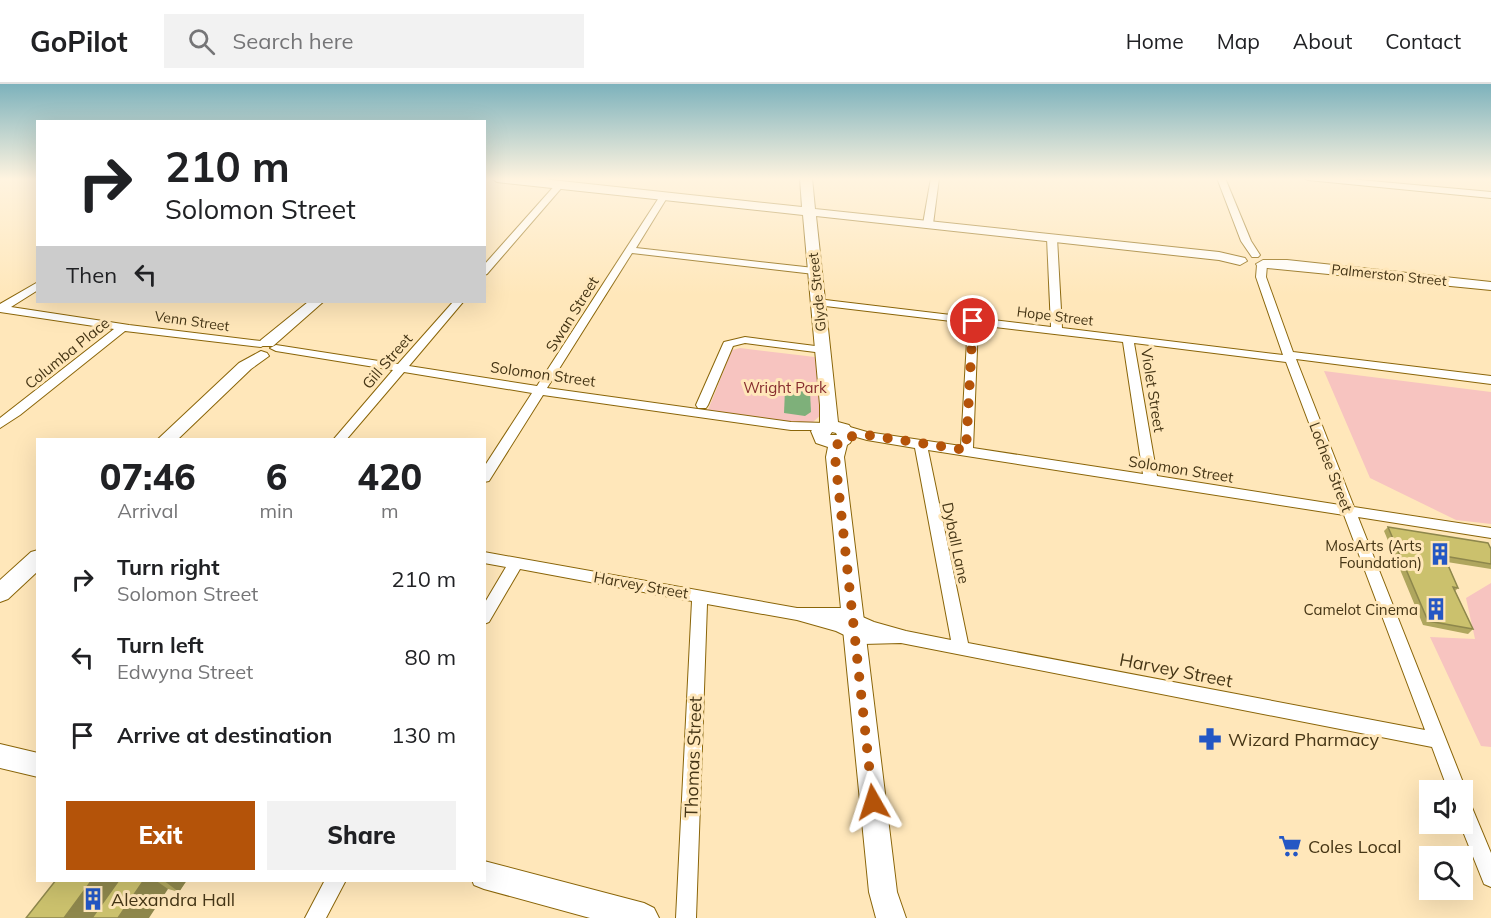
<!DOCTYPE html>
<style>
body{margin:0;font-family:Mulish,sans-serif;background:#f2f2f2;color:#202124;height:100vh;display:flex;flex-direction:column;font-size:22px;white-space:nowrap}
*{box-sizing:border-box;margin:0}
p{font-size:20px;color:#757577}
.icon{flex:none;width:33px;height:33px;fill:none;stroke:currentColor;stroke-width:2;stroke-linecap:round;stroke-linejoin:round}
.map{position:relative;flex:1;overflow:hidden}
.side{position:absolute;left:36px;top:354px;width:450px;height:444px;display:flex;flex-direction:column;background:#fff;border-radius:0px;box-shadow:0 6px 24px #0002}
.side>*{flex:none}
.guide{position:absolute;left:36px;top:36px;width:450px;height:183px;border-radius:0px;box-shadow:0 6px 24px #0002;background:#fff;color:#202124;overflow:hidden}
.fabs{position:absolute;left:1419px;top:696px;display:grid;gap:12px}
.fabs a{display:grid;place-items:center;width:54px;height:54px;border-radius:0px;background:#fff;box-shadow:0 6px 24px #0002;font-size:30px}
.pin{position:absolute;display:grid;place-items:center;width:51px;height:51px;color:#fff;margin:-26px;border:3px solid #fff;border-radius:50%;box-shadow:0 2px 6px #0007}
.me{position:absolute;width:66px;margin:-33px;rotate:354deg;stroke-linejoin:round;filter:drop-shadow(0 0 4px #0008)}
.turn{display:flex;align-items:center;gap:21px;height:126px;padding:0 30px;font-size:27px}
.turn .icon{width:78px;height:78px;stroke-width:2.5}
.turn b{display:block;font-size:42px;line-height:51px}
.then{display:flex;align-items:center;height:57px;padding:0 30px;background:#0003;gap:12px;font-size:22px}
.eta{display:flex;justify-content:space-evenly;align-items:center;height:102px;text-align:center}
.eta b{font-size:36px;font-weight:800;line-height:42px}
.button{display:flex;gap:12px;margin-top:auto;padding:12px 30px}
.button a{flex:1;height:69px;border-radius:0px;background:#b45309;color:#fff;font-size:24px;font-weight:800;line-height:69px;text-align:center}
.button a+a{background:#f2f2f2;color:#202124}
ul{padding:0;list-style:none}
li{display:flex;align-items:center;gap:18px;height:78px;padding:0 30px}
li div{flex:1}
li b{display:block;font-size:22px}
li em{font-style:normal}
header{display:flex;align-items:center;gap:36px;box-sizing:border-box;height:84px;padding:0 30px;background:#fff;border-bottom:2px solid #e0e0e0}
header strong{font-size:28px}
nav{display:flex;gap:33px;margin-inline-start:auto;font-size:21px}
.search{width:420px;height:54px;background:#f2f2f2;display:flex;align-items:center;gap:15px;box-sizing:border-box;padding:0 21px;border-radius:0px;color:#757577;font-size:22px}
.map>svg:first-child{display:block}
</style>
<header>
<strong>GoPilot</strong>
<div class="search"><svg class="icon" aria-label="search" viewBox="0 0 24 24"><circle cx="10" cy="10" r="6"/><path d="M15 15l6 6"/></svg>Search here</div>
<nav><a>Home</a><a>Map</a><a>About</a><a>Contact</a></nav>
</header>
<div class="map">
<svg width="1491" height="834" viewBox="0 0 1491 834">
<rect width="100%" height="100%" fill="#ffe7ba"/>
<path fill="#f7c4c0" d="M 740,264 L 815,273 L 823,329 L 813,338 L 800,339 L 708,326 L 732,266 Z
M 1324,287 L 1491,308 L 1491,440 L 1456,436 L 1370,394 Z
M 1491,499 L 1491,663 L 1481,662 L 1430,553 L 1475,555 L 1466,514 Z"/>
<path fill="#7eb07a" d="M 785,306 L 810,308 L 811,328 L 805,332 L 784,329 Z"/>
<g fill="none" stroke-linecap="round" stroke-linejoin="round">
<g stroke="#8a6509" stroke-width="2">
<path id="street" d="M 931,94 L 939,94 L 933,140 L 928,143 L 923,140 Z
M 1217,94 L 1225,94 L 1251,157 L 1260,171 L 1258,173 L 1252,173 L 1241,157 Z
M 1304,94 L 1338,94 L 1491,108 L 1491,114 L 1308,96 Z
M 557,99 L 564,101 L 487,190 L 484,191 L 484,181 Z
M 664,109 L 668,112 L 636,164 L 814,184 L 819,187 L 814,190 L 632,169 L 547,304 L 791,338 L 825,339 L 831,343 L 829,346 L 791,346 L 543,311 L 489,397 L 484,398 L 484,383 L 532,309 L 404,288 L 346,356 L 333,356 L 393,286 L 276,267 L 270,264 L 276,261 L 398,280 L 453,218 L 463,218 L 409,282 L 537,302 L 660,112 Z
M 1052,151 L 1057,154 L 1062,244 L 1283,271 L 1256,193 L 1257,181 L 1262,178 L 1267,181 L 1266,193 L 1293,268 L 1491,292 L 1491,300 L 1296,275 L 1354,423 L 1491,444 L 1491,454 L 1358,433 L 1466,706 L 1464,712 L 1468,714 L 1491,769 L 1491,803 L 1484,800 L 1460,740 L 1462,740 L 1462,706 L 1448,706 L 1432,663 L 901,559 L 863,560 L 836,547 L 797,536 L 707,520 L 696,834 L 676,834 L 692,517 L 520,485 L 489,538 L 484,540 L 484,520 L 506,483 L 484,479 L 484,468 L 797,524 L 842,524 L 874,538 L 906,547 L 951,556 L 915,364 L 867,356 L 839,348 L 837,345 L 843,341 L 867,348 L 961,362 L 968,239 L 817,221 L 812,218 L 817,215 L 1051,243 L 1047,154 ZM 978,241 L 1123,258 L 1143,390 L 973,364 ZM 1134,259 L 1286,278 L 1340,421 L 1157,392 ZM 928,366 L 1344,431 L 1425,646 L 968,559 Z
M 38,198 L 38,206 L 11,223 L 129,241 L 261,257 L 266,260 L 261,263 L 125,247 L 20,331 L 0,344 L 0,334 L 114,245 L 0,228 L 0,220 Z
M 745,253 L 823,263 L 829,266 L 823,269 L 745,259 L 733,262 L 708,321 L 706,324 L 698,324 L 696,321 L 723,260 L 724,258 Z
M 325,796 L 346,796 L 326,834 L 305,834 Z"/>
</g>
<g stroke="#8a6509" stroke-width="2">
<path id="secondary" d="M 491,94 L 533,94 L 802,123 L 800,94 L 812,94 L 815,125 L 1219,168 L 1245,174 L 1247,177 L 1240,181 L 1219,176 L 816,132 L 838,338 L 849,341 L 855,350 L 850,359 L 847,361 L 844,373 L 897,808 L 906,834 L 876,834 L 869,808 L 826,373 L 828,363 L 816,359 L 811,347 L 820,339 L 820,321 L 803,131 L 497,98 ZM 832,348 L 836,349 L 837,351 L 830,351 Z
M 1263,176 L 1287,176 L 1491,198 L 1491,206 L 1258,183 L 1256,180 Z
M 308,218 L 323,218 L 273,262 L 261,262 L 259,259 L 261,256 Z
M 261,267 L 267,269 L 269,272 L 251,285 L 177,356 L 157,356 L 239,279 Z
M 38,466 L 38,487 L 8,515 L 0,518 L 0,496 L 31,468 Z
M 0,660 L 38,669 L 38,693 L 0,684 Z
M 484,777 L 644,819 L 654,824 L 659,834 L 590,834 L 484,805 L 474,801 L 472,796 L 484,796 Z"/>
</g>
<use href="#street" fill="#fff" fill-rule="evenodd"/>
<use href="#secondary" fill="#fff" fill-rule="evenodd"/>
</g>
<path fill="#afa65e" d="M 1388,443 L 1491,465 L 1491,485 L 1447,478 L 1458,504 L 1455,507 L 1473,545 L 1468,550 L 1423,541 L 1384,447 Z
M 56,796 L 187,796 L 179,808 L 168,805 Z"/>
<path fill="#8e874c" d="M 92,796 L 124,796 L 97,834 L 64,834 Z
M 144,796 L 155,796 L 168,805 L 149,834 L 118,834 Z
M 163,796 L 187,796 L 179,808 Z"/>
<path fill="#cbc16d" stroke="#8e874c" stroke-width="1.5" d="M 1388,443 L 1488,459 L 1491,465 L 1491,480 L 1444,472 L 1458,504 L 1453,503 L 1473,545 L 1428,537 Z
M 56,796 L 92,796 L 64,834 L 26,834 Z
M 119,796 L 144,796 L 118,834 L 92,834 Z"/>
<linearGradient id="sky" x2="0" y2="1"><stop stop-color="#7db2bc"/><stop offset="0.45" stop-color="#fff4e0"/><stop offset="1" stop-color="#fff4e0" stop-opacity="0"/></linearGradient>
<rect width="1491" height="211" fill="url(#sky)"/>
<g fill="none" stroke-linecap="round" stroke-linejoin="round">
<path stroke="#b45309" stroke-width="10" stroke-dasharray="0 18" d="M 873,718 L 835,373 L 838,358 L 845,353 L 867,351 L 966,366 L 973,237"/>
</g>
<defs>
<g id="building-bare" transform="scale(1.8)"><path d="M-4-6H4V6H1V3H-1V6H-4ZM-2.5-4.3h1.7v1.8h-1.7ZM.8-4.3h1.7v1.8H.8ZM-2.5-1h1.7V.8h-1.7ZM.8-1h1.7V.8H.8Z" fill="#2457c4" stroke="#ffe7ba" stroke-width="2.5" paint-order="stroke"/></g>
<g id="pharmacy-bare" transform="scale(1.8)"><path d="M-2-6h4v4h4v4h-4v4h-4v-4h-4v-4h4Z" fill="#2457c4" stroke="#ffe7ba" stroke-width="2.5" paint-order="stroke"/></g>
<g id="supermarket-bare" transform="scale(1.8)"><path d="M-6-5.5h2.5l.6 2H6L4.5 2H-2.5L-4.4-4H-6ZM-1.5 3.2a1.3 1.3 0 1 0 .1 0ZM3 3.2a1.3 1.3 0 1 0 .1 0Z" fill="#2457c4" stroke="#ffe7ba" stroke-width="2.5" paint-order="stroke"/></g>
</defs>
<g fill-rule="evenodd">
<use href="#building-bare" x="1440" y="470"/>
<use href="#building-bare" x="1436" y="525"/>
<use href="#pharmacy-bare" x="1210" y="655"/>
<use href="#supermarket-bare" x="1290" y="762"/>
<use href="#building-bare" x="93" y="815"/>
</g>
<g text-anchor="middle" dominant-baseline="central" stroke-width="6" stroke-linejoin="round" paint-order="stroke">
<g font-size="14" fill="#463616" stroke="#ffe7ba">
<text transform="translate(1389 191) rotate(6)">Palmerston Street</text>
<text transform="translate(817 208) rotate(-96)">Glyde Street</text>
<text transform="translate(1055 232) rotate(7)">Hope Street</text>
<text transform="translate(192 237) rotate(8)">Venn Street</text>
</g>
<g font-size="15" fill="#463616" stroke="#ffe7ba">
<text transform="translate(572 230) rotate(-58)">Swan Street</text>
<text transform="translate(67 269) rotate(-39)">Columba Place</text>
<text transform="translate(387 277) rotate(-49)">Gill Street</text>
<text transform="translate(543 290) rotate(8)">Solomon Street</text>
<text transform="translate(1153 306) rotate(81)">Violet Street</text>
<text transform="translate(1331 383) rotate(69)">Lochee Street</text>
<text transform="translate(1181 385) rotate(9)">Solomon Street</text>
<text transform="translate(956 459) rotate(78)">Dyball Lane</text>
<text transform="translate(641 501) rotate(10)">Harvey Street</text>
</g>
<g font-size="15" fill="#872d2f" stroke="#ffe7ba">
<text x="785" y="303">Wright Park</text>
</g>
<g font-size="15" fill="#463616" stroke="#ffe7ba" text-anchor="end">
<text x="1422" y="461">MosArts (Arts<tspan x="1422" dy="17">Foundation)</tspan></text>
<text x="1418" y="525">Camelot Cinema</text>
</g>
<g font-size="18" fill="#463616" stroke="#ffe7ba">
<text transform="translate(1176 586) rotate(11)">Harvey Street</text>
<text transform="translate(693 673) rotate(-88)">Thomas Street</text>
</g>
<g font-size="18" fill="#463616" stroke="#ffe7ba" text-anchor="start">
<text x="1228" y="655">Wizard Pharmacy</text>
<text x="1308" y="762">Coles Local</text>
<text x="111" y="815">Alexandra Hall</text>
</g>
</g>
</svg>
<div class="fabs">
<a><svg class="icon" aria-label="sound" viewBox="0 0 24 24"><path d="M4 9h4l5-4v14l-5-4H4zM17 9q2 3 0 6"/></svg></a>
<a><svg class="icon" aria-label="search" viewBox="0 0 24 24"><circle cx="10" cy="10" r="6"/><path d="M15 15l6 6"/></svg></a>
</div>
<div class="pin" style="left:973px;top:237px;background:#d93025"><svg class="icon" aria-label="arrive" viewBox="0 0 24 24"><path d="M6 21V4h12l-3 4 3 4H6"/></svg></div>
<svg class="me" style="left:873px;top:718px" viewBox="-20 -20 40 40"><path d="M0-17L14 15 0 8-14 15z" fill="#b45309" stroke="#fff" stroke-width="4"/></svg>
<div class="guide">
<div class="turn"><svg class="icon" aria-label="right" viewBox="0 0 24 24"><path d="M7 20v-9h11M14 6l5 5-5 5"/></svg><div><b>210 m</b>Solomon Street</div></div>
<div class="then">Then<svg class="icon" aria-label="left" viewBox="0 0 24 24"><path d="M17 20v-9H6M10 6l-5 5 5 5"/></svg></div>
</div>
<section class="side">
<div class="eta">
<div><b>07:46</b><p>Arrival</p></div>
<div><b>6</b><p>min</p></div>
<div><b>420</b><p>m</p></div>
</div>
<ul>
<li><svg class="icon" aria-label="right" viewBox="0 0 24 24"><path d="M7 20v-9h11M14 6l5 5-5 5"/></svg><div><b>Turn right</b><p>Solomon Street</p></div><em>210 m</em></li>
<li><svg class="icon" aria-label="left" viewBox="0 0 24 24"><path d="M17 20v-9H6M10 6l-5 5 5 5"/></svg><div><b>Turn left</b><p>Edwyna Street</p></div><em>80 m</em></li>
<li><svg class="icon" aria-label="arrive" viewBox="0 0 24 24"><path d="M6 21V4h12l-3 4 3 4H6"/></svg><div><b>Arrive at destination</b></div><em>130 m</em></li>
</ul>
<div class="button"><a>Exit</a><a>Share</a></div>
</section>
</div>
